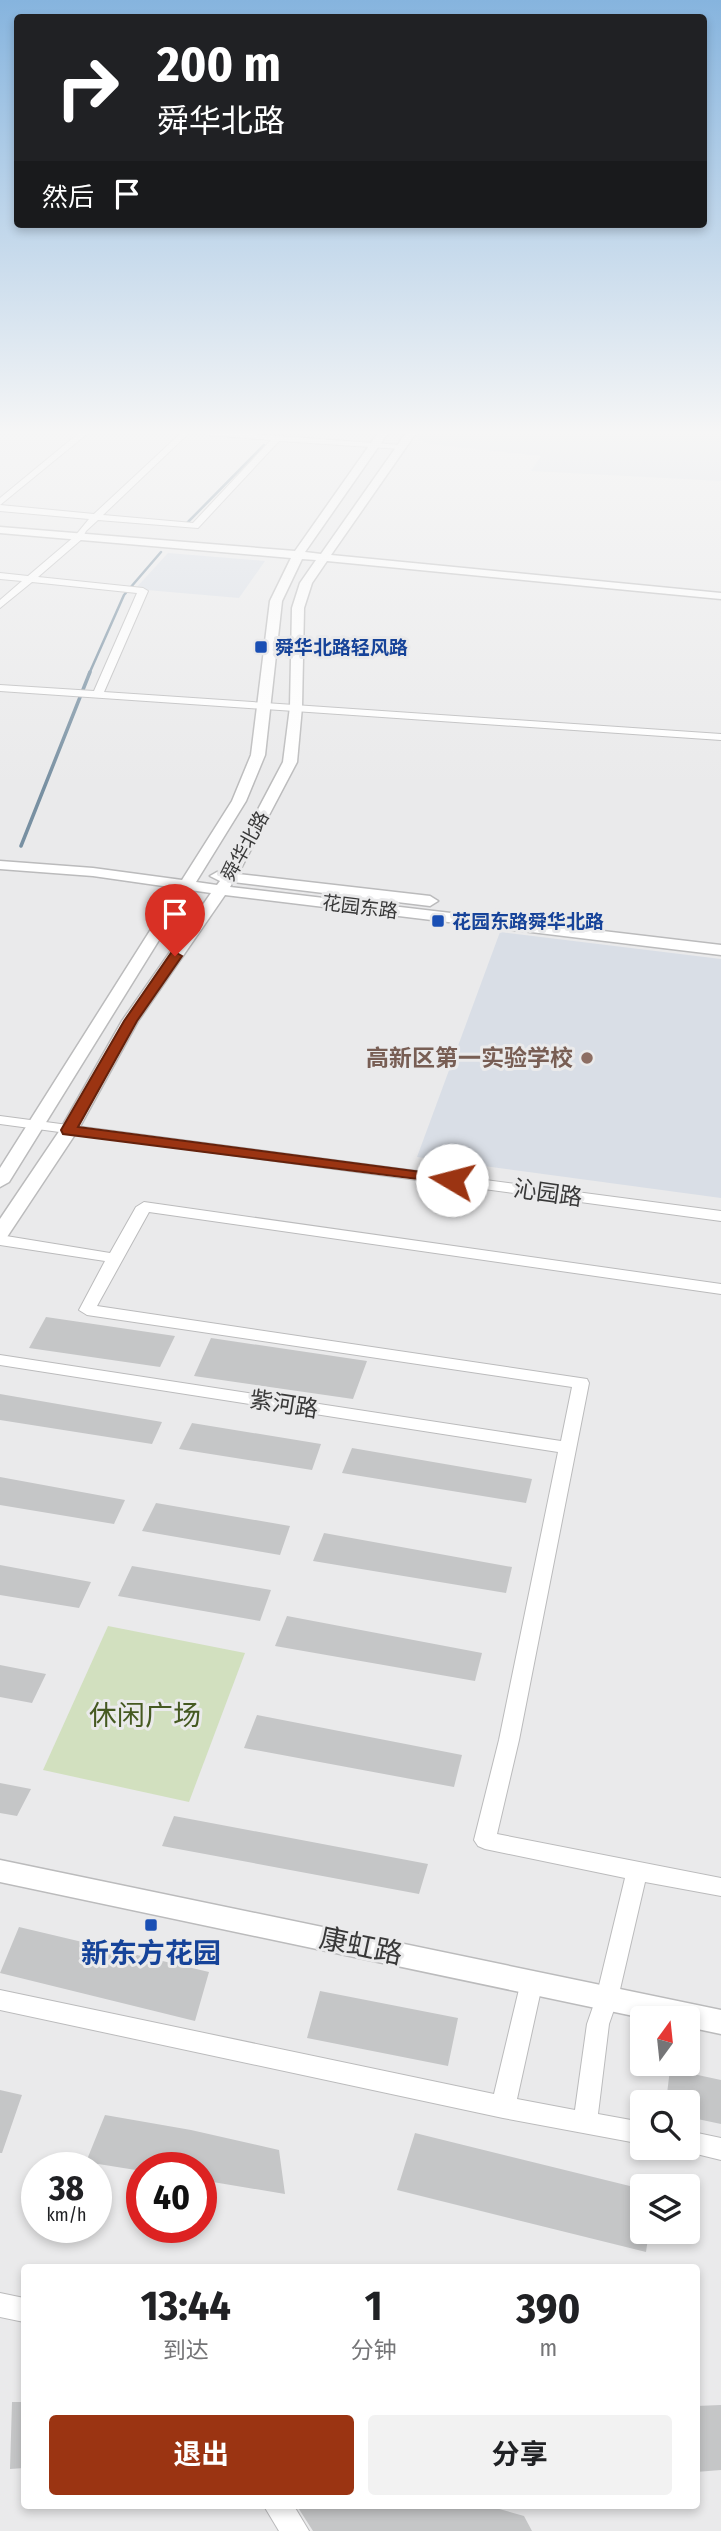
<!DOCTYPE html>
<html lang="zh">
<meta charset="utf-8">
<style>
body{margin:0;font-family:"Fira Sans Condensed","Noto Sans SC",sans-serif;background:#f2f2f2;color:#202124;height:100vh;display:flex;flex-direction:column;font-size:26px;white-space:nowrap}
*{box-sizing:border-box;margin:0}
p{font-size:23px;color:#757577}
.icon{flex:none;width:38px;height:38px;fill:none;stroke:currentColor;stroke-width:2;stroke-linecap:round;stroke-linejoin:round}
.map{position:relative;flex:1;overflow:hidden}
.sheet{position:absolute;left:21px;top:2264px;width:679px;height:245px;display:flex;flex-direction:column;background:#fff;border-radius:7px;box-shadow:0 4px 10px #0003}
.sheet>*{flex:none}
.top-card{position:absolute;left:14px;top:14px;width:693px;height:214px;border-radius:7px;box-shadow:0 4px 10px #0003;background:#202124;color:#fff;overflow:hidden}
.needle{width:46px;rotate:15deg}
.tools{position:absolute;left:630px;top:2006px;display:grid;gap:14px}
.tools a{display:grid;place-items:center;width:70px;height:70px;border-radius:7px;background:#fff;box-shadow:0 4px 10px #0003;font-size:35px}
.speed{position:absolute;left:21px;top:2152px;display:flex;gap:14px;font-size:35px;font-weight:700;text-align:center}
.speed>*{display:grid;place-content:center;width:91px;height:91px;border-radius:50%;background:#fff;box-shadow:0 4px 10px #0003;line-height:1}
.speed small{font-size:18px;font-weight:400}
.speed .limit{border:10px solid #d22;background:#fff;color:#111}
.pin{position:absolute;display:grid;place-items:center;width:60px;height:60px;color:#fff;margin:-72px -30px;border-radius:50% 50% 50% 0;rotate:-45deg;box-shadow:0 0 7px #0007}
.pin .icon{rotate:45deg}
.me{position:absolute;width:77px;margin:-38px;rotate:278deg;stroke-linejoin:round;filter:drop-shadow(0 0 5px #0008)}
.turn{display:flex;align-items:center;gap:24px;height:147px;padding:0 28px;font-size:32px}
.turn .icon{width:91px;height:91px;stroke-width:2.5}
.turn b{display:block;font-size:49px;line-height:60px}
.then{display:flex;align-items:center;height:66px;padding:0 28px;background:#0003;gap:14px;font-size:26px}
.eta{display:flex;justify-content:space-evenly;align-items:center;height:119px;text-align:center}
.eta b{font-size:42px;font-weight:700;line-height:49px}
.action{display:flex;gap:14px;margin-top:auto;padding:14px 28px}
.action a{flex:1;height:80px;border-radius:7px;background:#9b3412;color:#fff;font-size:28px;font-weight:700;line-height:80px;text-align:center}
.action a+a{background:#f2f2f2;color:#202124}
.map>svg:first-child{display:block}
</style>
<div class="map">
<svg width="721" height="2531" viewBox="0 0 721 2531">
<rect width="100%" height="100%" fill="#eaeaeb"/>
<path fill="#d9dee6" d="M 421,433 L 721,433 L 721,481 L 531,471 L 541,456 L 430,444 L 417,439 Z
M 168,553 L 265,561 L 239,598 L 135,589 Z
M 500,932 L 721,959 L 721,1198 L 417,1157 Z"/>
<path fill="#d2e0bf" d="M 108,1626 L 245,1653 L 189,1802 L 43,1770 Z"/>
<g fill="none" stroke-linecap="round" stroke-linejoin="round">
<path stroke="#7890a2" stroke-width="2.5" d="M 187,523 L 264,445
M 89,674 L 124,595 L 161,552"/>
<path stroke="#7890a2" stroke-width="3.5" d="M 21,846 L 90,672"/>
</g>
<path fill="#c5c6c7" d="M 46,1317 L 175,1336 L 160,1367 L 29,1348 Z
M 211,1338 L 367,1361 L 353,1399 L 194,1376 Z
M 0,1394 L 162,1422 L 152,1444 L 0,1420 Z
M 192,1423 L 321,1444 L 312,1470 L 179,1449 Z
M 352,1448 L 532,1479 L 526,1503 L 342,1473 Z
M 0,1477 L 125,1500 L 114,1524 L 0,1505 Z
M 156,1503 L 290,1526 L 280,1555 L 142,1531 Z
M 324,1533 L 512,1567 L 506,1593 L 313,1561 Z
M 0,1565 L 91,1582 L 79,1608 L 0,1595 Z
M 132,1566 L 271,1590 L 260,1621 L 118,1596 Z
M 287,1616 L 482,1653 L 475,1681 L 275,1646 Z
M 0,1665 L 46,1674 L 32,1703 L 0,1697 Z
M 257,1715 L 462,1755 L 454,1787 L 244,1748 Z
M 0,1783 L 31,1789 L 17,1816 L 0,1813 Z
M 174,1816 L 428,1864 L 419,1894 L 162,1846 Z
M 19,1927 L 209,1972 L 195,2021 L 0,1973 Z
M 320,1991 L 458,2018 L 448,2066 L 307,2038 Z
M 670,2069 L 721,2080 L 721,2124 L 688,2117 L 688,2102 L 666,2102 Z
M 0,2090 L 22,2095 L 2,2153 L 0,2153 Z
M 105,2115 L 191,2130 L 279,2150 L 285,2194 L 201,2180 L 201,2168 L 142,2168 L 142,2171 L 86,2162 Z
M 415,2133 L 642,2189 L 642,2231 L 649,2231 L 646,2252 L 397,2190 Z
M 12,2402 L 24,2402 L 24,2468 L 10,2469 Z
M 721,2405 L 721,2470 L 696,2472 L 696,2406 Z
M 297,2506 L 489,2506 L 524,2516 L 532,2531 L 313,2531 Z"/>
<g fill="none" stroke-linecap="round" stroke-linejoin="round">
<g stroke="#bbbbbc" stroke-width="2">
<path id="minor" d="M 79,433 L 88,433 L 0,505 L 0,498 Z
M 181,433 L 189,433 L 103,515 L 193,523 L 271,440 L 208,435 L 204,433 L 238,433 L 401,445 L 405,447 L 401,449 L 279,441 L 198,528 L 98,520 L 86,531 L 82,539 L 38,577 L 143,588 L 148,591 L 104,692 L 721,734 L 721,740 L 0,691 L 0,685 L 94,691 L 137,593 L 32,582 L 0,608 L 0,600 L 22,581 L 0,579 L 0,573 L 28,576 L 75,536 L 89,519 L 0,511 L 0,505 L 94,514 Z
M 0,1116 L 721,1211 L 721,1221 L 0,1124 Z
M 144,1202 L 721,1284 L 721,1294 L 149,1212 L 97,1306 L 587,1379 L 589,1383 L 519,1740 L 497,1834 L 721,1878 L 721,1896 L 645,1882 L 618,1998 L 609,2024 L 598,2114 L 642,2122 L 642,2144 L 503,2118 L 0,2010 L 0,1990 L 494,2094 L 521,1981 L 524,1974 L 532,1971 L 540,1974 L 543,1981 L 517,2099 L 575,2110 L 587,2024 L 596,1998 L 625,1878 L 485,1849 L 478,1846 L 474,1840 L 499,1740 L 558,1452 L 0,1365 L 0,1355 L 561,1441 L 572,1387 L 87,1315 L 79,1310 L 105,1261 L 0,1245 L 0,1235 L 110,1253 L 136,1207 Z
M 688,2131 L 721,2138 L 721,2160 L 680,2150 L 678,2147 L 688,2147 Z
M 0,2293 L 24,2298 L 24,2322 L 0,2317 Z
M 264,2506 L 294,2506 L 309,2531 L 279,2531 Z"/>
</g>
<g stroke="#bbbbbc" stroke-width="3">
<path id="major" d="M 378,433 L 388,433 L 305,552 L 321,554 L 406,433 L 416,433 L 331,555 L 721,593 L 721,599 L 327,561 L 312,583 L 304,608 L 302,707 L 297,762 L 238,874 L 430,896 L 438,901 L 430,906 L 233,882 L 230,887 L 721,945 L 721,955 L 225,895 L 138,1021 L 78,1130 L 7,1237 L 0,1239 L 0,1219 L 60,1130 L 122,1021 L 211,893 L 190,890 L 9,1182 L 0,1187 L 0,1168 L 177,888 L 93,876 L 0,869 L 0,861 L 93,868 L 182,880 L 232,801 L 251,755 L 270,601 L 291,558 L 0,533 L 0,527 L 295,551 ZM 302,559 L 316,560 L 300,583 L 292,608 L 290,707 L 283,762 L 225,872 L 217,872 L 210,876 L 220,881 L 217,885 L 196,882 L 246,801 L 265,755 L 282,601 Z
M 0,1860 L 721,2010 L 721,2034 L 688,2027 L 688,2018 L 643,2018 L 0,1882 Z"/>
</g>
<use href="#minor" fill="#fff" fill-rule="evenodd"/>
<use href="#major" fill="#fff" fill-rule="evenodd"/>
</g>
<linearGradient id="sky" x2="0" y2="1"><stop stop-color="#86b4de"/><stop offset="0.55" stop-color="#f6f6f6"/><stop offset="1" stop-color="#f6f6f6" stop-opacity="0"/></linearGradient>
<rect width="721" height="787" fill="url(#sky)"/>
<path fill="#9b3412" stroke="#65220c" stroke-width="2" d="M 175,952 L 182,956 L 137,1021 L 78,1127 L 452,1176 L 457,1177 L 459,1180 L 457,1184 L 63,1134 L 61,1130 L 124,1021 L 171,953 Z"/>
<g fill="#1a4fb4" stroke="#eaeaeb" stroke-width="2.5">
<rect x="254" y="640" width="14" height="14" rx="3.5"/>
<rect x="431" y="914" width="14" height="14" rx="3.5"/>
<rect x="144" y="1918" width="14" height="14" rx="3.5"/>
</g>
<circle fill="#8d6e63" stroke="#eaeaeb" stroke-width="2.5" cx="587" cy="1058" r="7"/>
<g text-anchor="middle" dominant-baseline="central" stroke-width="6" stroke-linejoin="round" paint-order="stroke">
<g font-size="19" font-weight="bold" fill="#164399" stroke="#eaeaeb" text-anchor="start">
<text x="275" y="647">舜华北路轻风路</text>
<text x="452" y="921">花园东路舜华北路</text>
</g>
<g font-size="19" fill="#383838" stroke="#eaeaeb">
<text transform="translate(245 846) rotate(-61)">舜华北路</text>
<text transform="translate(360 907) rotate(7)">花园东路</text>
</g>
<g font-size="23" font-weight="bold" fill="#785e54" stroke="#eaeaeb" text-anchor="end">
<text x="573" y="1058">高新区第一实验学校</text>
</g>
<g font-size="23" fill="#383838" stroke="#eaeaeb">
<text transform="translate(548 1193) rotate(8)">沁园路</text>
<text transform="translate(284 1404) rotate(9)">紫河路</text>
</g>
<g font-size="28" fill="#455921" stroke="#eaeaeb">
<text x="145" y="1715">休闲广场</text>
</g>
<g font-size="28" fill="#383838" stroke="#eaeaeb">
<text transform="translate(361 1946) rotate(12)">康虹路</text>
</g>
<g font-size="28" font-weight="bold" fill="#164399" stroke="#eaeaeb">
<text x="151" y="1953">新东方花园</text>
</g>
</g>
</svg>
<div class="tools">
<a><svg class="needle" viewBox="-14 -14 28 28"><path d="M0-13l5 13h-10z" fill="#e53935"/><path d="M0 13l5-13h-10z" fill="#757577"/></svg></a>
<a><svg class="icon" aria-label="search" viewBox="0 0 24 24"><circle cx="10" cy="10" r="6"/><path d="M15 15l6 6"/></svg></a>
<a><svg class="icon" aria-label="layers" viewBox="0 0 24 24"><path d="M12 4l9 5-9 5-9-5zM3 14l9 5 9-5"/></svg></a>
</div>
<div class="speed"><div>38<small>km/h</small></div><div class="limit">40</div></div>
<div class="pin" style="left:175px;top:956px;background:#d93025"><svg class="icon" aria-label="arrive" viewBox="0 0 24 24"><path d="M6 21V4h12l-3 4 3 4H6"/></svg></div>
<svg class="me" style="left:452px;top:1180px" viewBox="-20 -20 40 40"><circle r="19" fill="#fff"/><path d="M0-13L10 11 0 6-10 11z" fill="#9b3412"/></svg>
<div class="top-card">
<div class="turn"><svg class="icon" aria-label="right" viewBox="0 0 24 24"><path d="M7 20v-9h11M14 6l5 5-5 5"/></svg><div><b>200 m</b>舜华北路</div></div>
<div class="then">然后<svg class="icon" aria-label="arrive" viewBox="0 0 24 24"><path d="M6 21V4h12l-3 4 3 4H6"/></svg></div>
</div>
<section class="sheet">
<div class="eta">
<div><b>13:44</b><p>到达</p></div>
<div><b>1</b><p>分钟</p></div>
<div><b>390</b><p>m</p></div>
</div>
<div class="action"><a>退出</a><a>分享</a></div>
</section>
</div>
